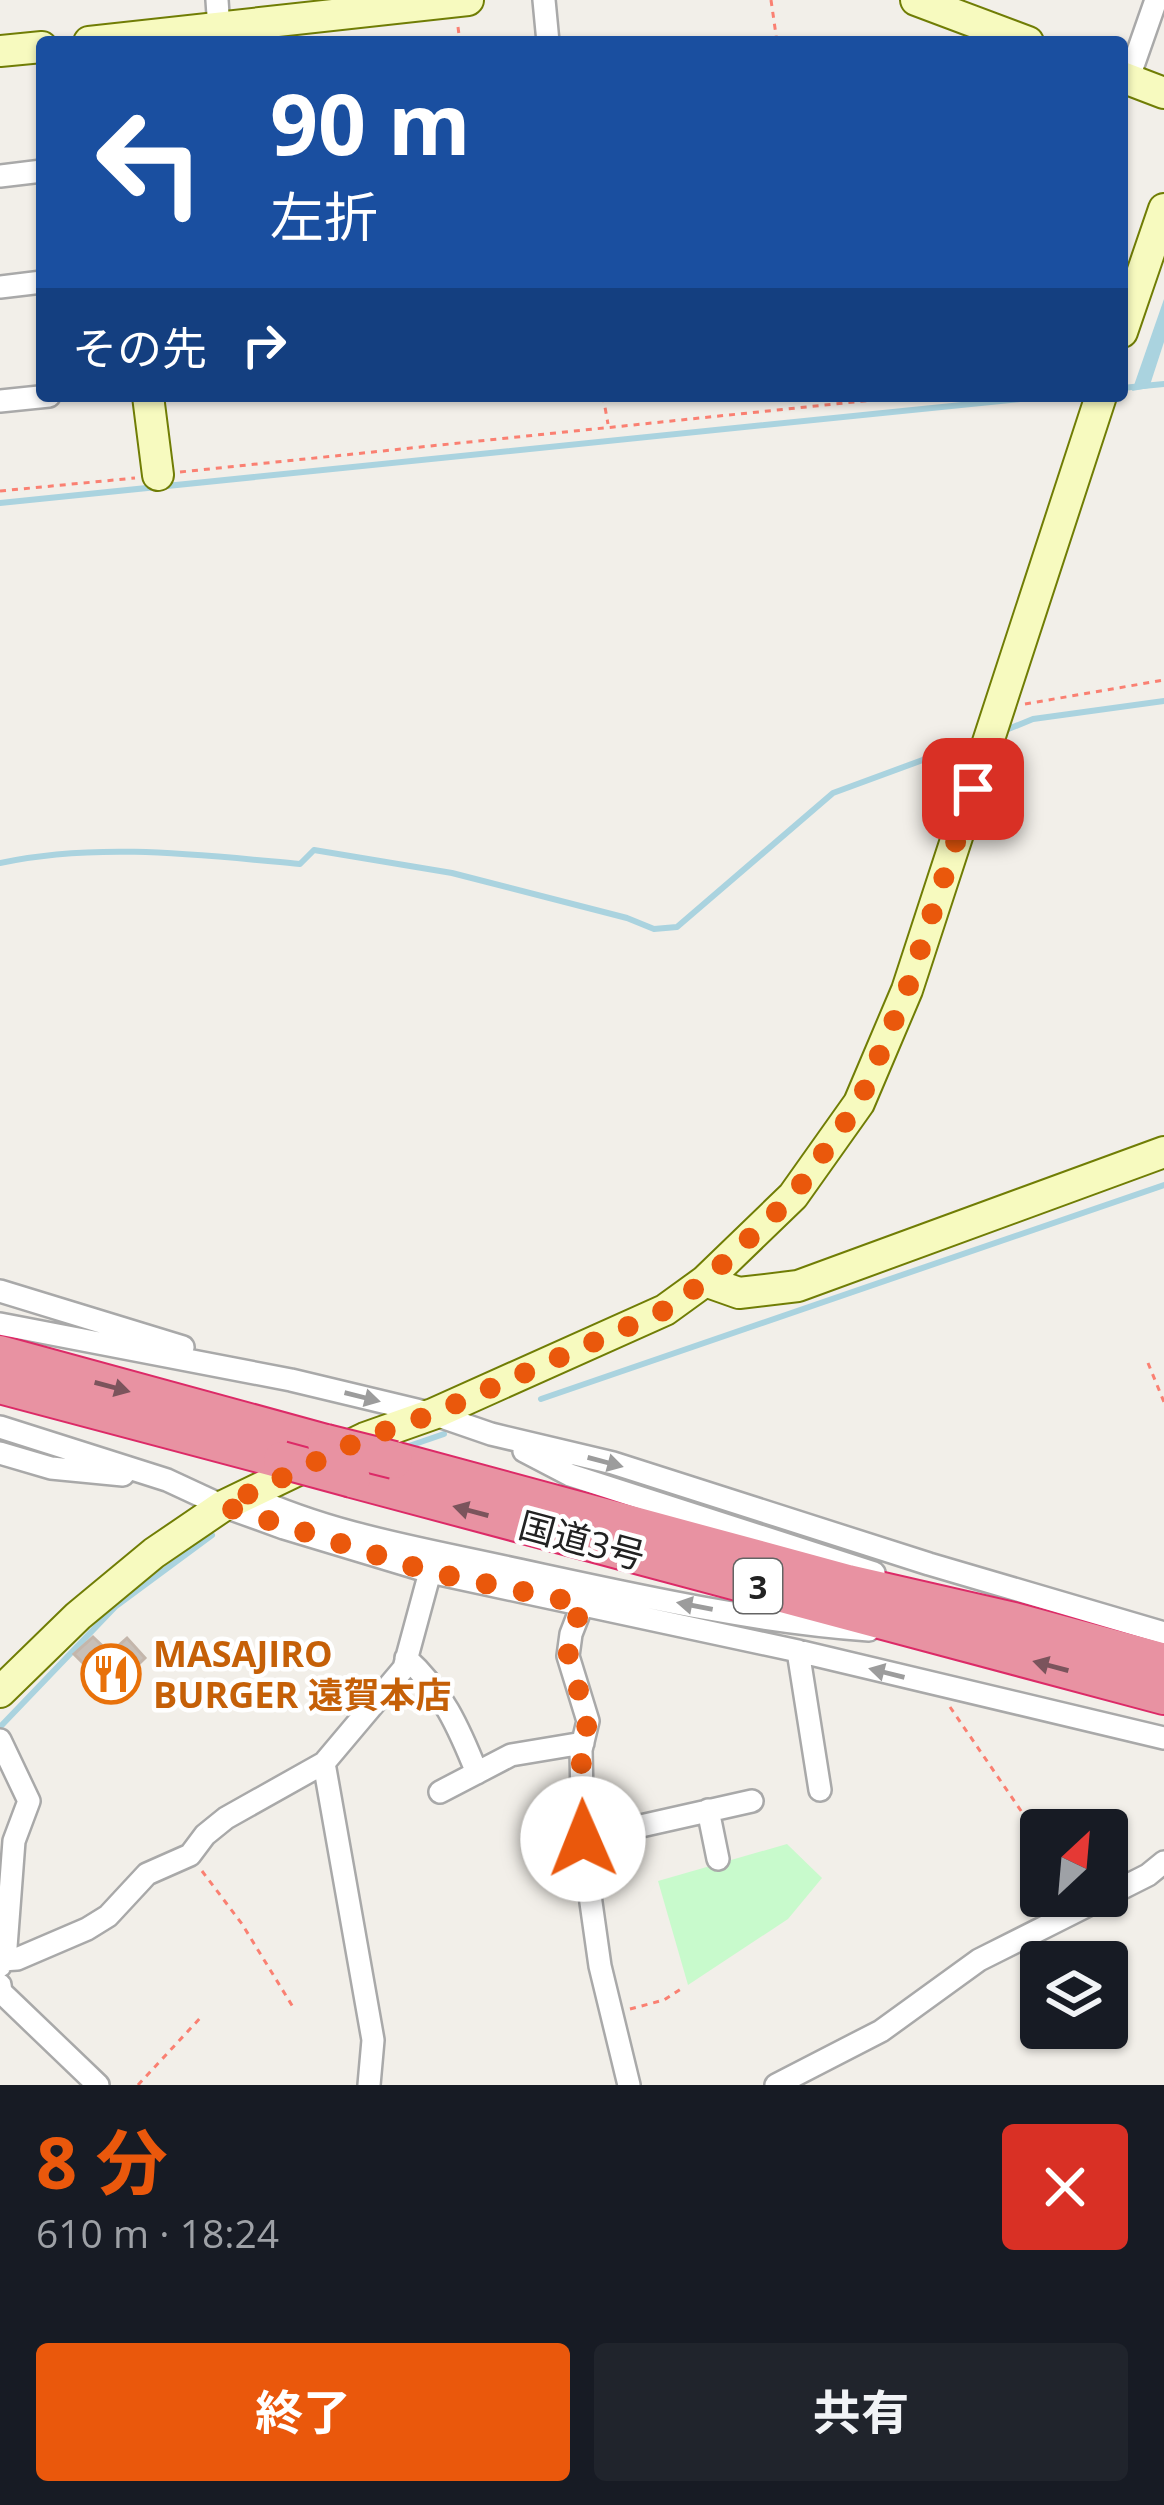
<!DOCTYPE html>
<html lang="ja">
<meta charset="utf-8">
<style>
body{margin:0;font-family:"Open Sans","Noto Sans JP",sans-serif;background:#20242c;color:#f1f3f6;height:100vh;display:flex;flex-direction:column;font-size:45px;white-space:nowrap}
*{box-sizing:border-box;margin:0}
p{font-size:39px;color:#9ea1a6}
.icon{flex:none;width:66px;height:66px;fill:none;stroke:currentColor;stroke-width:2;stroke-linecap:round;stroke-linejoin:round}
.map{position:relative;height:2085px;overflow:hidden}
.sheet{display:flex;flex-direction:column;background:#171b24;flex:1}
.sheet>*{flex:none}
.hud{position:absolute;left:36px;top:36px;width:1092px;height:366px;border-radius:12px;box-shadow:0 3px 9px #0004;background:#1a4fa0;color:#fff;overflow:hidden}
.needle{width:78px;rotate:26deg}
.tools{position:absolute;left:1020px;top:1809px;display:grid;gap:24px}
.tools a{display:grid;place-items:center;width:108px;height:108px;border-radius:12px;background:#171b24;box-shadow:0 3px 9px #0004;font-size:60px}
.pin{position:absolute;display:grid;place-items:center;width:102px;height:102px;color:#fff;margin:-51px;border-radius:24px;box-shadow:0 6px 18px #0006}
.me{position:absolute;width:132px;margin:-66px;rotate:359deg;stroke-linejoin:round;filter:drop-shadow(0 0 9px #0008)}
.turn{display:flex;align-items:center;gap:42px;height:252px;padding:0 36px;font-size:54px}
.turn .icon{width:156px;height:156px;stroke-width:2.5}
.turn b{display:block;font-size:84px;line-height:102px}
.then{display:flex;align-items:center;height:114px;padding:0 36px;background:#0003;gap:24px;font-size:45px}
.round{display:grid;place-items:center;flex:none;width:126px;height:126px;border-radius:12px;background:#20242c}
.overview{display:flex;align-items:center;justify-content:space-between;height:204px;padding:0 36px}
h1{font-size:72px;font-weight:700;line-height:90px;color:#ea580c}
.primary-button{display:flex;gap:24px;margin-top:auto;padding:24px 36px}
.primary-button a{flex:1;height:138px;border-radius:12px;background:#ea580c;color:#fff;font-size:48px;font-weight:700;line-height:138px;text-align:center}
.primary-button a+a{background:#20242c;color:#f1f3f6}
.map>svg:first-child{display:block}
</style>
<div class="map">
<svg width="1164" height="2085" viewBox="0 0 1164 2085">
<rect width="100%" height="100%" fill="#f2efe9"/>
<path fill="#c8facc" d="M 787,1844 L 822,1878 L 788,1919 L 688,1985 L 658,1881 Z"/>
<path fill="#aad3df" d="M 1164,299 L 1164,342 L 1149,388 L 1132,391 Z"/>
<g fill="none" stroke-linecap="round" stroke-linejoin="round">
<path stroke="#aad3df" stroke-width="6" d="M 1122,388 L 1164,384
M 0,503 L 1049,396
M 1001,732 L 1033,719 L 1164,701
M 0,863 C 98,842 201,855 300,864 L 314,850 L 452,873 L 627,918 L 654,929 L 677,927 L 833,793 L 977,740
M 541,1399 L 1164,1185
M 406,1447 L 444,1434
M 0,1727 L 116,1606 L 212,1535"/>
</g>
<path fill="#c7bfb8" stroke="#c4b6ab" stroke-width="3" d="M 93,1637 L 110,1653 L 127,1638 L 145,1658 L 111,1691 L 74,1654 Z"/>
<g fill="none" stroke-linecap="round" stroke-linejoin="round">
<g stroke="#a9a9a9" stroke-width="26">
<path id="street" d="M 217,0 L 219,30
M 544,0 L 548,42
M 1128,80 L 1156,0
M 0,176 L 42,171
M 0,287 L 42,282
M 0,401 L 49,396
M 0,1291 L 183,1347
M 0,1324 L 291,1380 L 433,1414 L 491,1434 L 613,1463 L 929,1564 L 1164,1633
M 0,1427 L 167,1480 L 223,1506 L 284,1528 L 430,1572 L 798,1651 L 1164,1738
M 524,1451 L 570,1475 L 874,1573
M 0,1453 L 51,1468 L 123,1475
M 247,1495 C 328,1533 418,1548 505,1567 C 626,1593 746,1621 869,1630
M 583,1603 L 571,1634 L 568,1656 L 588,1721 L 581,1750 L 583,1846 L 600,1966 L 629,2085
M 798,1651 L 820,1790
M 406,1658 C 442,1690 459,1728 477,1773
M 0,1740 L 29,1801 L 14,1841 L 6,1947 L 0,1966
M 440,1792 L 511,1755 L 583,1743
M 708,1810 L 718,1859
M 583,1839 L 752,1801
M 2,1960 L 17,1959 L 87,1929 L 108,1916 L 147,1874 L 190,1855 L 205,1835 L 226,1818 L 324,1763
M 0,1985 L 1,1992 L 98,2085
M 369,2085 L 373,2040 L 324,1763 L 404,1668 L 430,1572
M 776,2085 L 881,2031 L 979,1960 L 1148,1875 L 1164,1862"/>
</g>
<g stroke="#707d05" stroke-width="34">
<path id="secondary" d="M 916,0 L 1028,42
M 89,42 L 468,0
M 0,51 L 42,47
M 1122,77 L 1164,93
M 1122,332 L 1164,209
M 148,396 L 158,475
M 705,1281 L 739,1293 L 798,1286 L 1164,1152
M 0,1692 L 78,1616 L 154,1553 L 223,1506 L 365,1438 L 433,1414 L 665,1310 L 705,1281 L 793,1196 L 859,1103 L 907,990 L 1101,396"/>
</g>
<g stroke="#dc2a67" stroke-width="40">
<path id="highway" d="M 0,1354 L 326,1443
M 0,1385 L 282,1460
M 394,1460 L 848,1583 L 1014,1621 L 1164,1662
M 352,1479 L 1164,1696"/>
</g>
<path stroke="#fa8072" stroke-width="3" stroke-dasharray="6 6" stroke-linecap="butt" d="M 771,0 L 777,42
M 458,27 L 460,42
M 603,396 L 608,424
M 180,472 L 912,396
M 0,491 L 135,478
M 1025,704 L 1164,680
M 1148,1363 L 1164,1402
M 950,1707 L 1041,1840
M 202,1871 L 242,1924 L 293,2007
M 630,2009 L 664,2000 L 684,1987
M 138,2085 L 202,2016"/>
<use href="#street" stroke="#fff" stroke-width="21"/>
<use href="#secondary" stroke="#f7fabf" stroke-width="30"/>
<use href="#highway" stroke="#e892a2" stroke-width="36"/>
<g stroke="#dc2a67" stroke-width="40" stroke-linecap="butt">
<path id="highway-bridge" d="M 326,1443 L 394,1460
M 282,1460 L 352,1479"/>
</g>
<use href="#highway-bridge" stroke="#e892a2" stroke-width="36"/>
</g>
<defs><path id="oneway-solid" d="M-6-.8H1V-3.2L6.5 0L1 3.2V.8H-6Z" transform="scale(3)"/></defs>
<g fill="#7b545c">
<use href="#oneway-solid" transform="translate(112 1387) rotate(15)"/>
<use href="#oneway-solid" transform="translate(471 1511) rotate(-165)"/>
<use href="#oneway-solid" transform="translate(1051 1666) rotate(-165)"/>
</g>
<g fill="#9c9c9c">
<use href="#oneway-solid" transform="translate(362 1397) rotate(14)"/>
<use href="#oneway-solid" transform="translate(605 1462) rotate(15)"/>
<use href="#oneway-solid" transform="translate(695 1606) rotate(-169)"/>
<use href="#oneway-solid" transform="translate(887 1673) rotate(-166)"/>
</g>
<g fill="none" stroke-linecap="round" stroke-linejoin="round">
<path stroke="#ea580c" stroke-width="21" stroke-dasharray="0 37.8" d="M 583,1839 L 581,1750 L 588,1721 L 568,1656 L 571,1634 L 583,1604 L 430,1572 L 223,1506 L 365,1438 L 433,1414 L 665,1310 L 705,1281 L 793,1196 L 859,1103 L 907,990 L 973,789"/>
</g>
<defs>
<g id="restaurant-ring" transform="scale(3)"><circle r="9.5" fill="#fff" stroke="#e8710a" stroke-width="1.5"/><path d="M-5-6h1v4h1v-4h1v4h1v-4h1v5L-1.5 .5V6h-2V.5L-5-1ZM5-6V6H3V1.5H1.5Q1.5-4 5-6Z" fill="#e8710a"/></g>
</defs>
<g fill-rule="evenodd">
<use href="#restaurant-ring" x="111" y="1674"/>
</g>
<g text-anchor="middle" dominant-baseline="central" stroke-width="9" stroke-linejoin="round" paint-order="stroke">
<rect fill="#fff" stroke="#646464" stroke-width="3" x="734" y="1559" width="48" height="54" rx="9"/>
<g font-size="33" font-weight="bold" fill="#222">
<text x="758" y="1586">3</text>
</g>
<g font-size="36" fill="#222" stroke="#fff">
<text transform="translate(582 1540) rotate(15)">国道3号</text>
</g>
<g font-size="36" font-weight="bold" fill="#c56008" stroke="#fff" text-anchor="start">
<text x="153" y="1653">MASAJIRO<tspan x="153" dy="41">BURGER 遠賀本店</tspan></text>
</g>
</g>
</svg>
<div class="tools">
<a><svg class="needle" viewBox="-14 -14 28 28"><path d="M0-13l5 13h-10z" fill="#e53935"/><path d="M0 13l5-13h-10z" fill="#9ea1a6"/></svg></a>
<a><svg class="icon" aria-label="layers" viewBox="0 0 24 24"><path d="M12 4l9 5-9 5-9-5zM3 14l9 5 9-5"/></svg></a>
</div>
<div class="pin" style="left:973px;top:789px;background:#d93025"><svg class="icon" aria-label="arrive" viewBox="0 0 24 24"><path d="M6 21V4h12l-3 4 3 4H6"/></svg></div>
<svg class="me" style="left:583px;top:1839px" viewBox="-20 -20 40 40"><circle r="19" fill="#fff"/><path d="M0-13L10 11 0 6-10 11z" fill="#ea580c"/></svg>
<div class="hud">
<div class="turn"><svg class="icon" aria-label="left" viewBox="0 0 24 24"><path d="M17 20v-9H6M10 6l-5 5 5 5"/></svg><div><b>90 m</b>左折</div></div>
<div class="then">その先<svg class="icon" aria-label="right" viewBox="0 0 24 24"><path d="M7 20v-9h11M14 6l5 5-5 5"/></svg></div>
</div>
</div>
<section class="sheet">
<div class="overview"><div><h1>8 分</h1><p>610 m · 18:24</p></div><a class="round" style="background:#d93025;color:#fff"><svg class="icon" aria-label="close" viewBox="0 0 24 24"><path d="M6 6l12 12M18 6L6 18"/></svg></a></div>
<div class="primary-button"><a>終了</a><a>共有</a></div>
</section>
